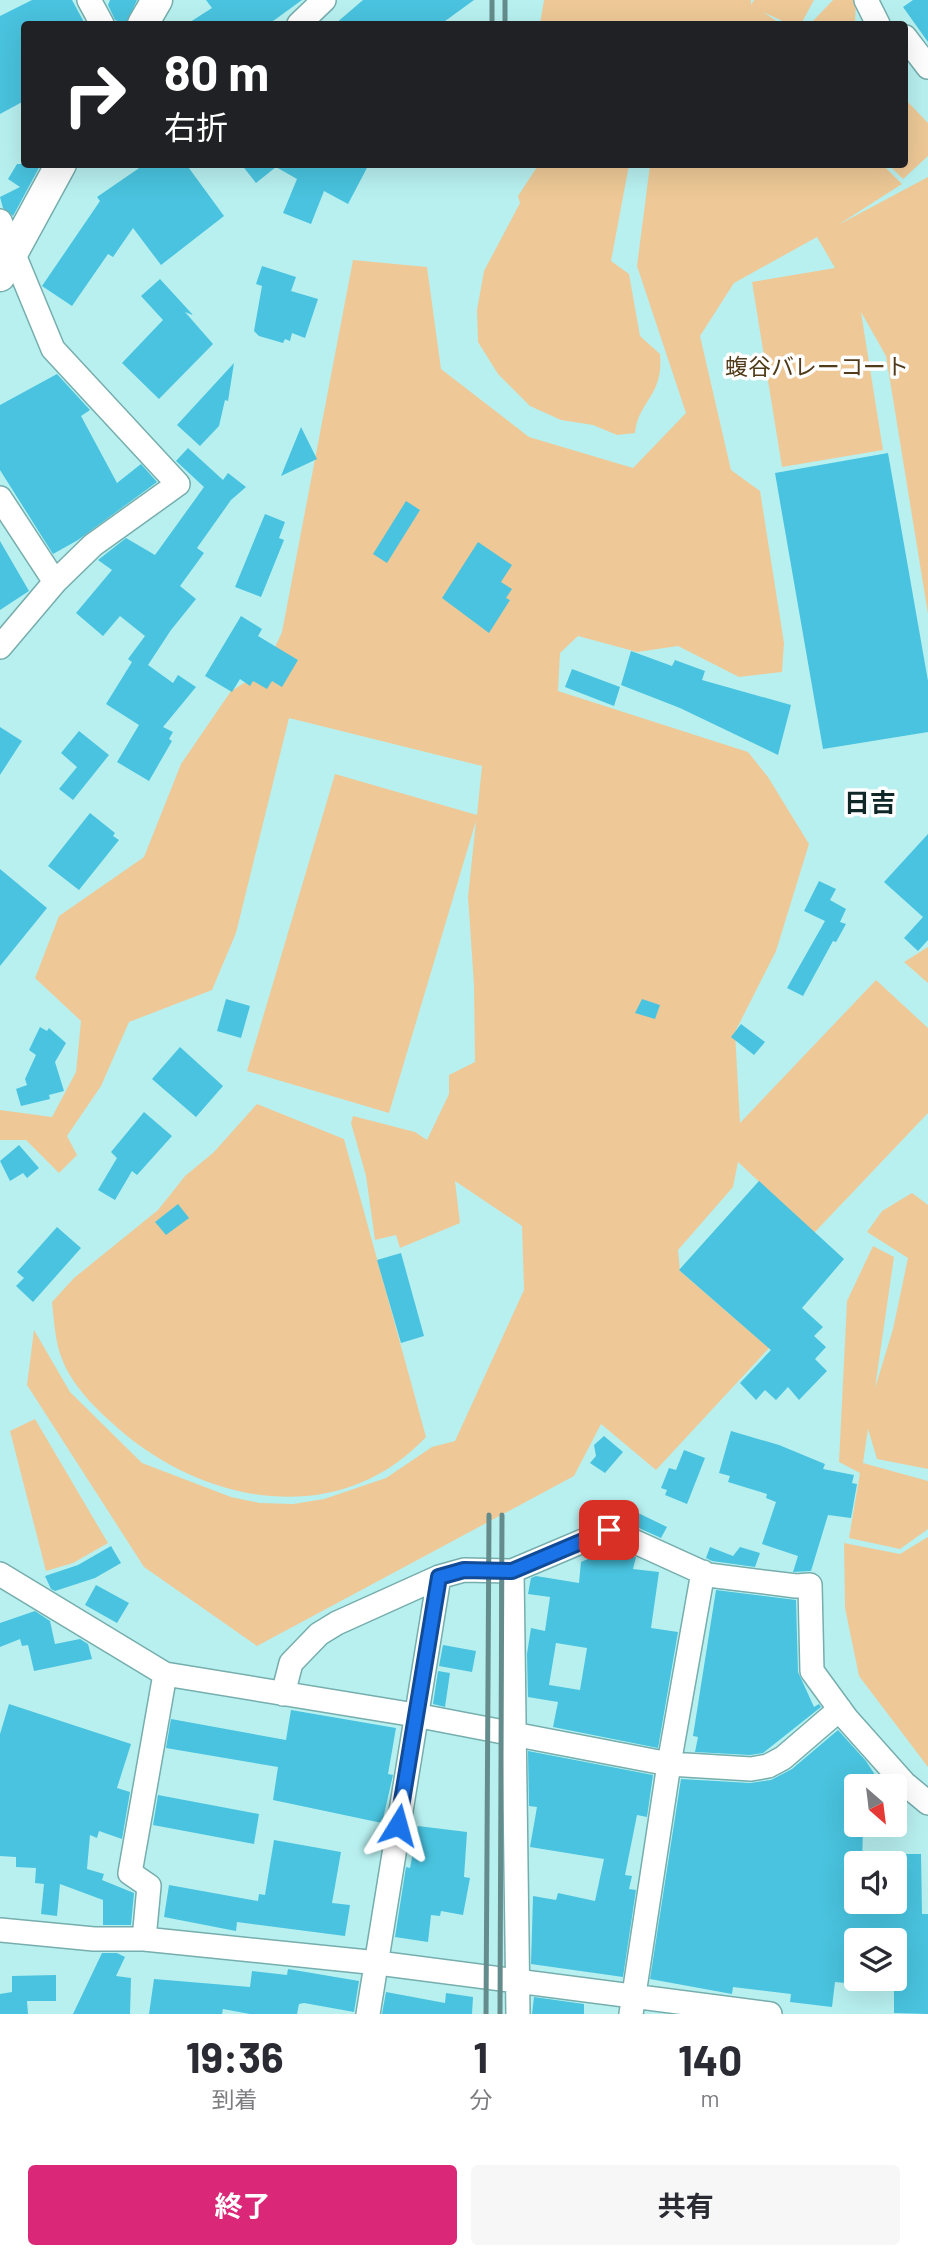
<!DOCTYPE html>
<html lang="ja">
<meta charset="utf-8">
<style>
body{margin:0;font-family:Barlow,"Noto Sans JP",sans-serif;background:#f7f7f7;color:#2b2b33;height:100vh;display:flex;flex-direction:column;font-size:26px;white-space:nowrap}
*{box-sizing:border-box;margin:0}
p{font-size:23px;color:#7c7c81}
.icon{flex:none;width:38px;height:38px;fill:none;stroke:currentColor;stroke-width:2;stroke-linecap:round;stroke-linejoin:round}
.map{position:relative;height:2014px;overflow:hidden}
.details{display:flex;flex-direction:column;background:#fff;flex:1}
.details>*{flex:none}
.banner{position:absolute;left:21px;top:21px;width:887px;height:147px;border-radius:7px;box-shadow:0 7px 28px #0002;background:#202124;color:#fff;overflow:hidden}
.needle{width:46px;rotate:152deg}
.controls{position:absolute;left:844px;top:1774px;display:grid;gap:14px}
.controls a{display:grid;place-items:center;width:63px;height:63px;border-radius:7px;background:#fff;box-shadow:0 7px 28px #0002;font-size:35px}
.pin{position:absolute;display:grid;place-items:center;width:60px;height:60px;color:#fff;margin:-30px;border-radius:14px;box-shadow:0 4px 10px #0006}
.me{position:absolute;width:77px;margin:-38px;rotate:8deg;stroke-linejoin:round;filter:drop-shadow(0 0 5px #0008)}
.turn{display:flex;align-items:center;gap:24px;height:147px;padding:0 28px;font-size:32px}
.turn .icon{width:91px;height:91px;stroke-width:2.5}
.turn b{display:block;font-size:49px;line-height:60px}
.eta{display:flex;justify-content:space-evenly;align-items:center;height:119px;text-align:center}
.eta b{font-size:42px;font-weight:700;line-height:49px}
.button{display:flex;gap:14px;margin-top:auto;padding:14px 28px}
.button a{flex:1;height:80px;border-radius:7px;background:#db2777;color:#fff;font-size:28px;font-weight:700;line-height:80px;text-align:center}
.button a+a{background:#f7f7f7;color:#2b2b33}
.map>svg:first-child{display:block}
</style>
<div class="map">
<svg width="928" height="2014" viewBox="0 0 928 2014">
<rect width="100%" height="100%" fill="#b8f0f0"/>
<path fill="#eec997" d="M 544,0 L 751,0 L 751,5 L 754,0 L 814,0 L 801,24 L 789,24 L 763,12 L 781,24 L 540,24 Z
M 833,0 L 856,0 L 855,24 L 810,24 Z
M 905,99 L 928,123 L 928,156 L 903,179 L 889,165 L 905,164 Z
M 539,164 L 629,165 L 611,261 L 629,274 L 640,336 L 660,354 C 664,396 638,401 635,433 L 617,435 L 593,425 L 561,420 L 530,406 L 498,374 L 478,342 L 477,310 L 484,271 L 520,203 L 518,196 Z
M 650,165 L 883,165 L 902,184 L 838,225 L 928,177 L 928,614 L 886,356 L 861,312 L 883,450 L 782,467 L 752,282 L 835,268 L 817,237 L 734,283 L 700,336 L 731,470 L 760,491 L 784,643 L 782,672 L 739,677 L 678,646 L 637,652 L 578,636 L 560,653 L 558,691 L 748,752 L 768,777 L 809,844 L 776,951 L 735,1032 L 740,1123 L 876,980 L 928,1028 L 928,1113 L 814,1233 L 738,1162 L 733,1187 L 678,1250 L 680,1271 L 769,1348 L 656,1470 L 601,1424 L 574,1476 L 257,1646 L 144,1567 L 27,1385 L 34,1330 L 70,1392 L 142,1463 L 231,1497 L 260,1503 L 293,1504 L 324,1499 L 386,1478 L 432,1447 L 455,1441 L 524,1290 L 522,1226 L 455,1181 L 460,1223 L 400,1248 L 396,1235 L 375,1240 L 366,1176 L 351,1123 L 353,1116 L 415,1132 L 427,1140 L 449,1094 L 449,1075 L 475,1062 L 474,985 L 468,897 L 476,821 L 389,1113 L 247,1071 L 335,774 L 477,815 L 482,766 L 289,718 L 236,933 L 212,990 L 129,1022 L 101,1086 L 67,1136 L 77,1155 L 59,1173 L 26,1140 L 0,1140 L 0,1110 L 52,1117 L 76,1072 L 81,1021 L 35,978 L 59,916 L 144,857 L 181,764 L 231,691 L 264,671 L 282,632 L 353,260 L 427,267 L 441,369 L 529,437 L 633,468 L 686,413 L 637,266 Z
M 928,947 L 928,983 L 904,962 Z
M 257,1104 L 344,1139 L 426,1437 C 337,1532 199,1504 111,1422 C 92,1405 71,1383 62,1359 C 55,1342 54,1320 52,1302 L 74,1278 L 158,1210 L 185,1176 L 214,1152 Z
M 912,1193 L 928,1205 L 928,1469 L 877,1459 L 868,1429 L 863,1463 L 928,1481 L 928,1529 L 900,1549 L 849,1538 L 860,1473 L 839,1462 L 847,1301 L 873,1246 L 894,1257 L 875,1388 L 893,1329 L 908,1258 L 867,1232 L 882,1211 Z
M 35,1419 L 108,1543 L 73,1563 L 46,1571 L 10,1431 Z
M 928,1537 L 928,1767 L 859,1676 L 845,1608 L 844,1543 L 900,1554 Z"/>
<path fill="#49c3df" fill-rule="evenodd" d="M 32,0 L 72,0 L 85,24 L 24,24 L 24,101 L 0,114 L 0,16 Z
M 110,0 L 137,0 L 126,24 L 115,20 L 108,5 Z
M 206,0 L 302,0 L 269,24 L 187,24 L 212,8 Z
M 363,0 L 474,0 L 441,24 L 335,24 Z
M 913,0 L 928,0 L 928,42 L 903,7 Z
M 17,164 L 41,164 L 13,216 L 3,208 L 0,197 L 20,187 L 8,179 Z
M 145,164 L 186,164 L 224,216 L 161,265 L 133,228 L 113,257 L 108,254 L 72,306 L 42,286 L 100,201 L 97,197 Z
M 241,164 L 369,164 L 348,204 L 324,191 L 311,224 L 283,213 L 297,179 L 276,167 L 256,183 Z
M 262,266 L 296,277 L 291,291 L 318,299 L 305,338 L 292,333 L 290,341 L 285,339 L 283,343 L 259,336 L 254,331 L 262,286 L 256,284 Z
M 160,279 L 193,315 L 185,312 L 213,344 L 159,399 L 122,363 L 163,320 L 141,296 Z
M 234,363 L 228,401 L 225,400 L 219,426 L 200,446 L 177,425 Z
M 57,374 L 90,410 L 81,416 L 117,483 L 141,464 L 157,482 L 78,540 L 53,554 L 0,470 L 0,405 Z
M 301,427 L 317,459 L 281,476 Z
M 188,448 L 223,480 L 228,473 L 246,487 L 231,500 L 197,548 L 204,553 L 180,586 L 196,599 L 171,630 L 148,665 L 173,683 L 178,675 L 196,687 L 163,727 L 173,732 L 169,739 L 172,741 L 149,781 L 117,762 L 139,725 L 106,704 L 132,662 L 128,659 L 145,636 L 120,616 L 103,636 L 76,613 L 112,570 L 98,560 L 126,538 L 155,555 L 204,487 L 176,461 Z
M 888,453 L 928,681 L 928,732 L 823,749 L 775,473 Z
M 406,501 L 420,510 L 387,563 L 373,554 Z
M 265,514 L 285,522 L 279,538 L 284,540 L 261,597 L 235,587 Z
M 0,541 L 29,591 L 0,610 Z
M 478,542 L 512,565 L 501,582 L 512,589 L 506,598 L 510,600 L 489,633 L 442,598 Z
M 241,616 L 262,629 L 258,636 L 298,660 L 282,687 L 272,681 L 267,689 L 253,681 L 250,686 L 240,679 L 232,692 L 205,676 Z
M 631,651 L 672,666 L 675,660 L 705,671 L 702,680 L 791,705 L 778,755 L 680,708 L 621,685 Z
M 572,669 L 620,687 L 614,706 L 565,687 Z
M 0,727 L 22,741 L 0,775 Z
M 79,731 L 109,755 L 73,800 L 59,789 L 77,767 L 61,753 Z
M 90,813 L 115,833 L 113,836 L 119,840 L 79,890 L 48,866 Z
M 928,834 L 928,940 L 918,951 L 904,938 L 923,917 L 884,882 Z
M 0,869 L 47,908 L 0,966 Z
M 819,881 L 836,889 L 830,900 L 846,909 L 840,922 L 846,924 L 836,942 L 833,941 L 803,996 L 787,988 L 825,921 L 804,911 Z
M 226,999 L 250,1006 L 241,1038 L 217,1031 Z
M 642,999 L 660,1005 L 655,1019 L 635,1013 Z
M 741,1024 L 765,1042 L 754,1055 L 731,1037 Z
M 40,1027 L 47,1031 L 49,1028 L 66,1043 L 55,1062 L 64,1091 L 49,1095 L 50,1099 L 21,1106 L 16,1089 L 27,1085 L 25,1079 L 36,1055 L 29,1050 Z
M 180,1047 L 223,1086 L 196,1117 L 152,1079 Z
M 144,1112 L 172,1136 L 137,1175 L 132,1171 L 115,1200 L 98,1190 L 117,1158 L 111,1152 Z
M 19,1145 L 39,1168 L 27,1178 L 23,1173 L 10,1181 L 0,1161 Z
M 759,1181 L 844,1259 L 802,1308 L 823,1327 L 814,1336 L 826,1347 L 815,1359 L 827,1371 L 799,1400 L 788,1387 L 776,1400 L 765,1390 L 756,1400 L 740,1383 L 771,1350 L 679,1270 Z
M 178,1204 L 189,1218 L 166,1235 L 155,1222 Z
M 57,1227 L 81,1248 L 33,1302 L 16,1286 L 24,1278 L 17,1272 Z
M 401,1253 L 424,1336 L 401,1343 L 377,1260 Z
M 731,1431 L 779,1445 L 825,1464 L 823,1469 L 854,1475 L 852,1483 L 857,1484 L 851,1518 L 828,1515 L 811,1571 L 793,1572 L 798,1556 L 762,1544 L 776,1502 L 766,1498 L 767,1494 L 728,1482 L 730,1476 L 719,1473 Z
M 604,1436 L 623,1452 L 605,1473 L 590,1463 L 596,1456 L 594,1445 Z
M 684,1450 L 705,1458 L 687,1504 L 665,1495 L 667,1490 L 661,1488 L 669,1468 L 676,1470 Z
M 634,1511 L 667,1527 L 661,1538 L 628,1523 Z
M 111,1546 L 121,1563 L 95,1578 L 55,1591 L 51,1589 L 45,1576 L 78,1565 Z
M 710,1547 L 733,1556 L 740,1547 L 760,1553 L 755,1567 L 712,1561 L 706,1558 Z
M 613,1550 L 636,1557 L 633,1569 L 659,1572 L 651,1628 L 678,1632 L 658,1748 L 553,1727 L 558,1702 L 528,1697 L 527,1654 L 531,1628 L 545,1631 L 550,1597 L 528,1594 L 531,1578 L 536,1576 L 579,1583 L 581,1562 L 597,1555 L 612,1560 ZM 556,1643 L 587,1648 L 580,1690 L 549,1685 Z
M 96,1585 L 129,1603 L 117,1623 L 85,1605 Z
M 716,1590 L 796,1600 L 798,1672 L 814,1707 L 819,1704 L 821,1707 L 763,1753 L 750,1755 L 695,1752 L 698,1737 L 693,1736 Z
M 35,1611 L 50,1621 L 55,1644 L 80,1639 L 88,1644 L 92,1659 L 34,1671 L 28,1645 L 22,1646 L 20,1639 L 0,1647 L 0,1623 Z
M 443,1645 L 476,1651 L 472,1672 L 439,1666 Z
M 438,1671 L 450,1673 L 445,1707 L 433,1704 Z
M 9,1704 L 131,1744 L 117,1788 L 130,1792 L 122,1839 L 99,1831 L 97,1838 L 90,1835 L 87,1869 L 104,1874 L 102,1880 L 134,1893 L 131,1925 L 103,1925 L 103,1900 L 60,1884 L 57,1916 L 41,1914 L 44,1884 L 35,1883 L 36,1868 L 16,1867 L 16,1857 L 0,1856 L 0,1734 Z
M 291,1710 L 396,1728 L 388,1774 L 393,1775 L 382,1823 L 273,1800 L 278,1767 L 166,1748 L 171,1719 L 286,1740 Z
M 838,1730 L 866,1761 L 883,1787 L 856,1787 L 856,1827 L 863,1828 L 862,1864 L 856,1864 L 856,1914 L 894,1914 L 894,1859 L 905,1858 L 905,1854 L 921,1854 L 922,1914 L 928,1914 L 928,2014 L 894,2013 L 894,1941 L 856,1941 L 856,1984 L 835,1982 L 832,2007 L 790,2002 L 791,1994 L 733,1987 L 732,1994 L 650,1979 L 681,1779 L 750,1783 L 771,1780 L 792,1769 Z
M 528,1751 L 653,1775 L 647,1817 L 637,1815 L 625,1875 L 632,1876 L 629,1889 L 636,1890 L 623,1977 L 531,1964 L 533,1896 L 556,1900 L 558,1893 L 595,1901 L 604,1859 L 530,1847 L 537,1807 L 529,1806 Z
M 158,1795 L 259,1814 L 254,1844 L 153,1825 Z
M 418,1826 L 467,1832 L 464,1877 L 470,1878 L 463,1915 L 441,1911 L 440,1916 L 431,1915 L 428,1942 L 395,1937 L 406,1867 L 410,1868 Z
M 274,1840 L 341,1852 L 332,1903 L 350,1905 L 345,1936 L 237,1922 L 236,1931 L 164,1917 L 169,1885 L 258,1901 L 259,1894 L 265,1895 Z
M 102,1953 L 117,1953 L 125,1957 L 116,1976 L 131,1978 L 130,2014 L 73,2014 Z
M 288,1969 L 359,1981 L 354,2012 L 304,2003 L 299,2004 L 297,2014 L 250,2014 L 223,2009 L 222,2014 L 149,2014 L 154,1979 L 250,1987 L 252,1971 L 287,1975 Z
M 56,1975 L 56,2001 L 27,2001 L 28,2014 L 0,2014 L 0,1994 L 12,1992 L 12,1976 Z
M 386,1992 L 445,2003 L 446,1993 L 473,1997 L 472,2014 L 382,2014 Z
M 534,1997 L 584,2004 L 584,2014 L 532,2014 Z"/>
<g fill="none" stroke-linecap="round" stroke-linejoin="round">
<g stroke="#76adad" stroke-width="26">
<path id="minor" d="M 89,0 L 102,24
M 866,0 L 878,24
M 299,24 L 324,0
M 905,37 L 928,67
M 0,221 L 53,349 L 178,484 L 93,545 L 55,582 L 0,647
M 0,498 L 55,582
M 512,1571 L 518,2014
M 0,1574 L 165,1674 L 415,1715 L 669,1764 L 751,1769 L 768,1766 L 783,1758 L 840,1709
M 283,1694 L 291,1663 L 319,1634 L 337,1623 L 439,1577 L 464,1570 L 512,1571 L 609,1530 L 708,1575 L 796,1586 L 810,1585 L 812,1671 L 847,1719 L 904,1783 L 928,1803
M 0,1930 L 94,1939 L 144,1939 L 378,1963 L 770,2014
M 144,1939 L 149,1886 L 130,1873 L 165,1674
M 368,2014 L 439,1577
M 631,2014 L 669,1764 L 703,1572"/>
</g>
<g stroke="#76adad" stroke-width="33">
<path id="tertiary" d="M 143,24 L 157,0
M 0,276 L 61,164"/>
</g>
<use href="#minor" stroke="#fff" stroke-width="23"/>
<use href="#tertiary" stroke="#fff" stroke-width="30"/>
<path stroke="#658c8c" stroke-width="5" d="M 492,24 L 492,0
M 505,24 L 505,0
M 486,2014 L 489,1515
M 500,2014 L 502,1515"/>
</g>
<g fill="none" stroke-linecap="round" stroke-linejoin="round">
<g stroke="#114b97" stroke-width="18">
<path id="route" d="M 398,1825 L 439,1577 L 464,1570 L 512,1571 L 609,1530"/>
</g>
<use href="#route" stroke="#1a73e8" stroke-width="12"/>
</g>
<g text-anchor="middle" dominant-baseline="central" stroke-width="7" stroke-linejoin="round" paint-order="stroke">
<g font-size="23" fill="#513b1a" stroke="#fff">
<text x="817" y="366">蝮谷バレーコート</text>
</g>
<g font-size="26" font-weight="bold" fill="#102727" stroke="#fff">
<text x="870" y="801">日吉</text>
</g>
</g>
</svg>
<div class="controls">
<a><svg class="needle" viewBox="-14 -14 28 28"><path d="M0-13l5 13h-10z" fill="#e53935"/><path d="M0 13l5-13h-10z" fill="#7c7c81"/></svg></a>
<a><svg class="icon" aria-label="sound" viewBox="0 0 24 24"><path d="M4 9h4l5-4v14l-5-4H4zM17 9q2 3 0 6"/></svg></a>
<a><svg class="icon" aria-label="layers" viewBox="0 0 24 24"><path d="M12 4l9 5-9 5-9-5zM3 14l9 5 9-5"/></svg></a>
</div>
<div class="pin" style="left:609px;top:1530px;background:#d93025"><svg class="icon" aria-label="arrive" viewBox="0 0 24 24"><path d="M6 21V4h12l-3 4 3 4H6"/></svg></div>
<svg class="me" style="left:398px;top:1825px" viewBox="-20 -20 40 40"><path d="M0-17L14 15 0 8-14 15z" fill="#1a73e8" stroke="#fff" stroke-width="4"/></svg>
<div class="banner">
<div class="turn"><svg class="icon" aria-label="right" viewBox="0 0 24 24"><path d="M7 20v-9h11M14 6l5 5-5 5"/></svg><div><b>80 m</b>右折</div></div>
</div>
</div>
<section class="details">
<div class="eta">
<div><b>19:36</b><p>到着</p></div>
<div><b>1</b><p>分</p></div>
<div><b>140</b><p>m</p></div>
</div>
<div class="button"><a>終了</a><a>共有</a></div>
</section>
